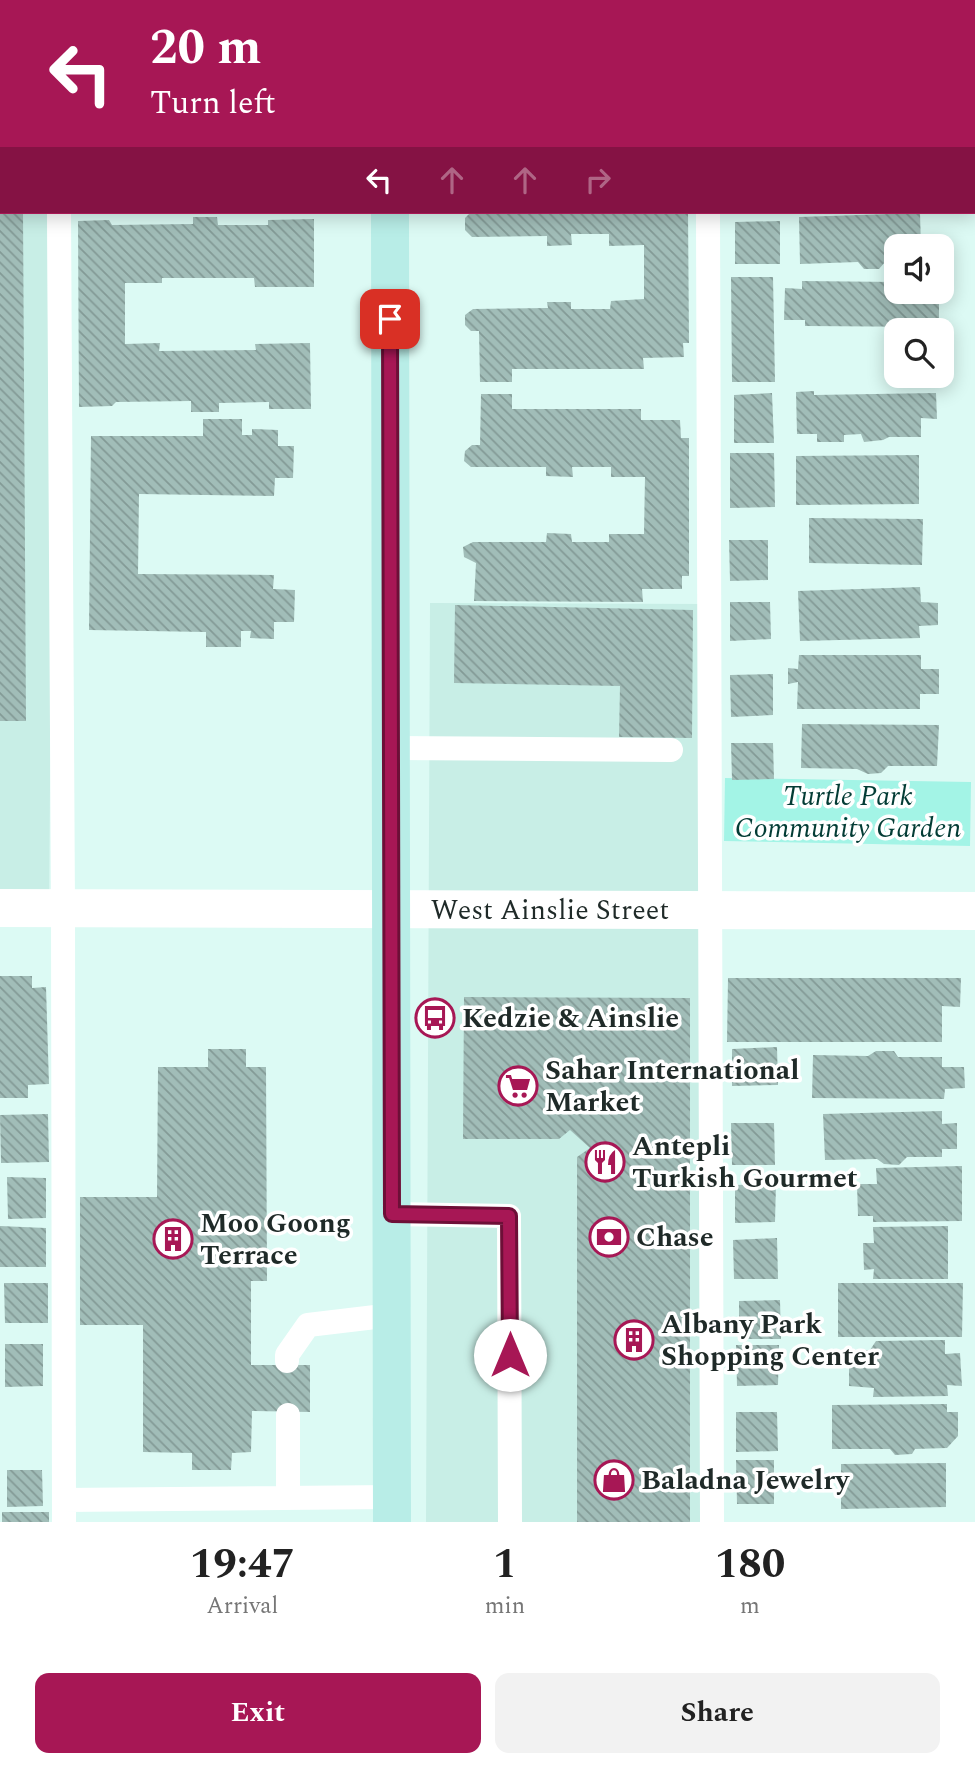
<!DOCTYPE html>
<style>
body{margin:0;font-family:Spectral,serif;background:#f2f2f2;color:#222;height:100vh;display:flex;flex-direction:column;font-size:26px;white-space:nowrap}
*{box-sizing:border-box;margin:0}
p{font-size:23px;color:#767676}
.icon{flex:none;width:38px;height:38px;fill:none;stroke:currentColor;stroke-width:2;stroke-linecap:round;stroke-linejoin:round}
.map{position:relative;height:1522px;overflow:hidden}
.panel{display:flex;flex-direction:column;background:#fff;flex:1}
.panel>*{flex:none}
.hud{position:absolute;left:0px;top:0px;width:976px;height:214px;box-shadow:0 4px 18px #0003;background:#a71755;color:#fff;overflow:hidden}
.tools{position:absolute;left:884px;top:234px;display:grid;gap:14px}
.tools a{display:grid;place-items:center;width:70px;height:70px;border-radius:14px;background:#fff;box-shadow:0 4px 18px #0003;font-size:35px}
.pin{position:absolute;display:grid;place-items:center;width:60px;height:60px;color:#fff;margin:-30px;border-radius:14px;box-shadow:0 4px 10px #0006}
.me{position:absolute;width:77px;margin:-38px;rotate:0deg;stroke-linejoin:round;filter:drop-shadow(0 0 5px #0008)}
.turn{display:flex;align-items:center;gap:24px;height:147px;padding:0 35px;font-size:32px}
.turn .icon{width:91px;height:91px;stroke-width:2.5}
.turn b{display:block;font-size:49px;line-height:60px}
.lanes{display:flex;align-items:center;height:66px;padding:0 35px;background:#0003;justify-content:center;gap:35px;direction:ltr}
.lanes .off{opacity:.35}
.eta{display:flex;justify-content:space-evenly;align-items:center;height:119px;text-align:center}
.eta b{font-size:42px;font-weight:700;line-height:49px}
.primary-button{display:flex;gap:14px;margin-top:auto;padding:14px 35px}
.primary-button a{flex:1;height:80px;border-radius:14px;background:#a71755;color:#fff;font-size:28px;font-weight:700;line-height:80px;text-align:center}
.primary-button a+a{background:#f2f2f2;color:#222}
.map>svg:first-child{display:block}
</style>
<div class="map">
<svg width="975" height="1522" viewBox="0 0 975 1522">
<defs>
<pattern id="building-back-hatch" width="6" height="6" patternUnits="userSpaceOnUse" patternTransform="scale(1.75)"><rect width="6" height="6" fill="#a1bdb8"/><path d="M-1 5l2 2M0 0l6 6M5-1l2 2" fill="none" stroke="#839a96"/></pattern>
</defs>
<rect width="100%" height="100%" fill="#dcfaf4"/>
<path fill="#c8eee6" d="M 0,0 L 46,0 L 46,2 L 2,2 L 2,212 L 47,212 L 51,652 L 49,920 L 0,920 Z
M 430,603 L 705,604 L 700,1522 L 426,1522 Z"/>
<path fill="#a3f4e6" d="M 725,778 L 971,782 L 970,846 L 724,841 Z"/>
<path fill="url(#building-back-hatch)" d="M 0,212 L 23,212 L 26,721 L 0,721 Z
M 471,212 L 688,212 L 689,343 L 683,343 L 684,357 L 643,358 L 644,369 L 512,369 L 512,382 L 480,382 L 479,331 L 471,331 L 465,325 L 465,315 L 473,309 L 548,308 L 547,302 L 571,302 L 571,309 L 610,309 L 611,301 L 644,299 L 644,245 L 609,246 L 609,234 L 571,234 L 572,245 L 547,246 L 547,236 L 472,237 L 465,230 L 465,218 Z
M 920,213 L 921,247 L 896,247 L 896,262 L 885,262 L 879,269 L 864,269 L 858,262 L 800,264 L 799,217 Z
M 193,217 L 217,217 L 218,225 L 268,225 L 268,220 L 314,219 L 314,287 L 255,287 L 254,278 L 162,278 L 162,283 L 125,283 L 125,344 L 160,343 L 159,351 L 256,350 L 255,344 L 310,343 L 311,409 L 269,409 L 269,402 L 219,403 L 219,412 L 191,412 L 191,401 L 116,402 L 112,406 L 79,407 L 78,221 L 109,220 L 112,225 L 193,224 Z
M 780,221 L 780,264 L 735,264 L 735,222 Z
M 731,277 L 773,277 L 775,382 L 732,382 Z
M 802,281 L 896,282 L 896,292 L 939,292 L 939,327 L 805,326 L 805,320 L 784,320 L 785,288 L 802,289 Z
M 814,391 L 814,395 L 936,393 L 937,419 L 921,418 L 921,437 L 889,437 L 883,440 L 864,442 L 861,434 L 844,435 L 844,442 L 817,442 L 817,434 L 797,434 L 796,392 Z
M 772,393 L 774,443 L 734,443 L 734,395 Z
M 481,394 L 512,394 L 512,409 L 641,409 L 641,420 L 680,420 L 681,438 L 689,438 L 689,576 L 682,576 L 682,589 L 642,589 L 643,602 L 474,601 L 476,563 L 464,557 L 463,547 L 473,542 L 546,542 L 547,533 L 571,534 L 572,542 L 609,542 L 609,534 L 644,534 L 645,477 L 611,477 L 611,467 L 572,467 L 573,477 L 546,476 L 546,467 L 471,467 L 464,461 L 465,451 L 472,445 L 480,445 Z
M 203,419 L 242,419 L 242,435 L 252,435 L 252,429 L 278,430 L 278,446 L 294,446 L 293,478 L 275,478 L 274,496 L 139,494 L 138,574 L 274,575 L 273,589 L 295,590 L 294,622 L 274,622 L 274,639 L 250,638 L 251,631 L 241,631 L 241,647 L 206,647 L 206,632 L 89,630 L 91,436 L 203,436 Z
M 730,453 L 774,453 L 775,507 L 730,508 Z
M 919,455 L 919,504 L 796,505 L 796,456 Z
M 809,518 L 923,519 L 922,565 L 809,563 Z
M 729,540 L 768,540 L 768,580 L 730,581 Z
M 920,587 L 921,602 L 938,603 L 938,625 L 919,626 L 920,638 L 800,641 L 798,591 Z
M 730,602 L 770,602 L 771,639 L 730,641 Z
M 455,605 L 693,610 L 692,738 L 619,737 L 620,686 L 454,683 Z
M 799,655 L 921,655 L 921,669 L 939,669 L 939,694 L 920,694 L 920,709 L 797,709 L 798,682 L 788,684 L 788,668 L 798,669 Z
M 773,674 L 773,715 L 731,717 L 730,675 Z
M 802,724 L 939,725 L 937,766 L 888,766 L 881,773 L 868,774 L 857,769 L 801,768 Z
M 731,743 L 773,743 L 774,779 L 732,780 Z
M 0,976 L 32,976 L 32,988 L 46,987 L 49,1084 L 28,1085 L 28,1098 L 0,1098 Z
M 728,978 L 961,978 L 960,1007 L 942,1006 L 942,1042 L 727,1042 Z
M 464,997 L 690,998 L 690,1522 L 577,1522 L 577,1157 L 590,1148 L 570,1130 L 559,1139 L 463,1139 Z
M 777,1047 L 778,1085 L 732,1086 L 732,1049 Z
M 208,1049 L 246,1049 L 246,1067 L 266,1067 L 267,1281 L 251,1281 L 251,1365 L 310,1365 L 310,1412 L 252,1411 L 251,1452 L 232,1453 L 231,1470 L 192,1470 L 192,1453 L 143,1452 L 143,1325 L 80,1325 L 80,1197 L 157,1197 L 158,1067 L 208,1067 Z
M 876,1051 L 894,1051 L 898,1057 L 942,1057 L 942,1067 L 964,1067 L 965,1088 L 945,1089 L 944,1099 L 812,1098 L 813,1055 L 868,1056 Z
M 942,1111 L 942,1124 L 957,1123 L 957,1149 L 942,1149 L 942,1157 L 907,1157 L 899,1165 L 884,1164 L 877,1159 L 825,1160 L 823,1114 Z
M 48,1114 L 49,1162 L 1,1163 L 0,1115 Z
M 731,1123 L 774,1123 L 775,1165 L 732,1165 Z
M 962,1166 L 962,1221 L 873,1222 L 873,1216 L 858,1216 L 857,1184 L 877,1184 L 876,1168 Z
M 7,1177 L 46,1178 L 46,1218 L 8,1219 Z
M 776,1184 L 775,1222 L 735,1223 L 735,1185 Z
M 0,1226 L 46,1228 L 46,1267 L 0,1267 Z
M 948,1226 L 948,1279 L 873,1279 L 874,1269 L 864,1270 L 863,1243 L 874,1243 L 873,1227 Z
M 777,1238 L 778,1279 L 734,1279 L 733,1240 Z
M 4,1283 L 48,1283 L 48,1323 L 5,1323 Z
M 838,1283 L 963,1283 L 962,1337 L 838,1337 Z
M 780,1300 L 781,1339 L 739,1339 L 739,1301 Z
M 945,1340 L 945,1354 L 960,1353 L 962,1386 L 947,1385 L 948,1396 L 873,1397 L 874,1388 L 849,1386 L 849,1350 L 870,1350 L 876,1341 Z
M 5,1344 L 43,1344 L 43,1386 L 5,1387 Z
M 736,1345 L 779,1345 L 778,1385 L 737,1386 Z
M 947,1404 L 947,1412 L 958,1412 L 958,1436 L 947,1448 L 915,1449 L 912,1454 L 895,1455 L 890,1449 L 832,1449 L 832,1405 Z
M 736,1412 L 777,1412 L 778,1451 L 736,1452 Z
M 736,1460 L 774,1460 L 774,1504 L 737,1504 Z
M 946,1463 L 946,1507 L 841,1509 L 841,1464 Z
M 7,1470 L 42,1470 L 43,1506 L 7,1507 Z
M 2,1512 L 49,1512 L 49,1522 L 2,1522 Z"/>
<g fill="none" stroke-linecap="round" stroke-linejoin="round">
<path stroke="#fff" stroke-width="24" d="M 58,0 L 58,2
M 707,0 L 707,2
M 59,212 L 63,908 L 64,1522
M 708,212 L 712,1522
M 391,748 L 671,750
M 392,1214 L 509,1216 L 510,1522
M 287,1361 L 287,1355 L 308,1325 L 392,1315
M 288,1415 L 288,1498
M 64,1500 L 392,1497"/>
<path stroke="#fff" stroke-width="38" d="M 0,908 L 975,911"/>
<path stroke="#b8ede7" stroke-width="38" d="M 389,0 L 389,2
M 390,212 L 392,1522"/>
</g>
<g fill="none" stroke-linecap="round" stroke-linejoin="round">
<g stroke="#6d0f37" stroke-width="18">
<path id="route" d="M 390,319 L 392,1214 L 509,1216 L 510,1355"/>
</g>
<use href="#route" stroke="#a71755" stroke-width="12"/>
</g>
<defs>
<g id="bus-ring" transform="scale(2.0125)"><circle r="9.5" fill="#fff" stroke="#a71755" stroke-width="1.5"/><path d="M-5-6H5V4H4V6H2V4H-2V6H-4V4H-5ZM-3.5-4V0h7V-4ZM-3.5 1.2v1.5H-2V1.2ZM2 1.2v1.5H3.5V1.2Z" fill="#a71755"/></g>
<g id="supermarket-ring" transform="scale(2.0125)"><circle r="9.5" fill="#fff" stroke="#a71755" stroke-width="1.5"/><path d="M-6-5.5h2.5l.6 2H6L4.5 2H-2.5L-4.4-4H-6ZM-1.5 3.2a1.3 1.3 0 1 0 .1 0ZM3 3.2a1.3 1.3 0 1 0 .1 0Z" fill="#a71755"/></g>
<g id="restaurant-ring" transform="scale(2.0125)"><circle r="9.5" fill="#fff" stroke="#a71755" stroke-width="1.5"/><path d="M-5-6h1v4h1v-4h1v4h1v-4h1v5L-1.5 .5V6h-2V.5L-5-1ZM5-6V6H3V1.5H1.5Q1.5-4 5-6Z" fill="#a71755"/></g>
<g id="bank-ring" transform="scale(2.0125)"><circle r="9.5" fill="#fff" stroke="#a71755" stroke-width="1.5"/><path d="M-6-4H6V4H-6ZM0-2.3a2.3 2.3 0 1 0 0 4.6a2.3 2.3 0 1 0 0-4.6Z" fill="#a71755"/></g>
<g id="building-ring" transform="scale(2.0125)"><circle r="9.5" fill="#fff" stroke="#a71755" stroke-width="1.5"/><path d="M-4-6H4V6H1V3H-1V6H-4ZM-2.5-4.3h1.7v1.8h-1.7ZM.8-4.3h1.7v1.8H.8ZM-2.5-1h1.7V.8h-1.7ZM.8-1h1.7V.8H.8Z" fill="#a71755"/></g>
<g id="shop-ring" transform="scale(2.0125)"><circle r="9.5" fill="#fff" stroke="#a71755" stroke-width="1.5"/><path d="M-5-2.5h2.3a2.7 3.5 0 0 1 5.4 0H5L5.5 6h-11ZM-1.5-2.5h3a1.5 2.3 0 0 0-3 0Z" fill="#a71755"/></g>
</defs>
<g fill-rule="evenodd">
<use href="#bus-ring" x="435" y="1018"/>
<use href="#supermarket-ring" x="518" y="1086"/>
<use href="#restaurant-ring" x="605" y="1162"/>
<use href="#bank-ring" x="609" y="1237"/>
<use href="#building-ring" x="173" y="1239"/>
<use href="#building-ring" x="634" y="1340"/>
<use href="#shop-ring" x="614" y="1480"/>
</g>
<g text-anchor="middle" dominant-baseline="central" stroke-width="7" stroke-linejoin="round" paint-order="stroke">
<g font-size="28" font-style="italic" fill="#033c35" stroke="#fff">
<text x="848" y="796">Turtle Park<tspan x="848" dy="32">Community Garden</tspan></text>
</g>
<g font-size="28" fill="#1f2a28" stroke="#fff">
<text x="550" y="910">West Ainslie Street</text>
</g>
<g font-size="28" font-weight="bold" fill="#1f2a28" stroke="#fff" text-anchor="start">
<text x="462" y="1018">Kedzie &amp; Ainslie</text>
<text x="545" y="1070">Sahar International<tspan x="545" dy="32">Market</tspan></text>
<text x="632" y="1146">Antepli<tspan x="632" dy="32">Turkish Gourmet</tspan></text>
<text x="200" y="1223">Moo Goong<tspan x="200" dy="32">Terrace</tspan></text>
<text x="636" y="1237">Chase</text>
<text x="661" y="1324">Albany Park<tspan x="661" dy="32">Shopping Center</tspan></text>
<text x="641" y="1480">Baladna Jewelry</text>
</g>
</g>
</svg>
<div class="tools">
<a><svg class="icon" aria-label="sound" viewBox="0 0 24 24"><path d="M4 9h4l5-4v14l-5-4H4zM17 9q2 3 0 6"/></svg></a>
<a><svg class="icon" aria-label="search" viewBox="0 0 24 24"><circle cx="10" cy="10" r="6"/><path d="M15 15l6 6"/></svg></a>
</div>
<div class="pin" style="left:390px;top:319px;background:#d93025"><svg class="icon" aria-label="arrive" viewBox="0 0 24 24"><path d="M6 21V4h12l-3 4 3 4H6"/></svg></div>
<svg class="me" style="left:510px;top:1355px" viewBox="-20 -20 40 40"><circle r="19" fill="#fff"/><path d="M0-13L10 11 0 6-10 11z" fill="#a71755"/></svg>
<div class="hud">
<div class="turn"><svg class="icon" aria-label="left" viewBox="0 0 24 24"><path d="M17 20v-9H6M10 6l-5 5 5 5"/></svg><div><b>20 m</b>Turn left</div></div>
<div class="lanes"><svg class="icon" aria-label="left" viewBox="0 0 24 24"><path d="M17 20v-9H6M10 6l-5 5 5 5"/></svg><svg class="icon off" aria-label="ahead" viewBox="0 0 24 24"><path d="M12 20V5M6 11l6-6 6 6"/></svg><svg class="icon off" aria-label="ahead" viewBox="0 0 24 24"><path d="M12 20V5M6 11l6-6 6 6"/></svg><svg class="icon off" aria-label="right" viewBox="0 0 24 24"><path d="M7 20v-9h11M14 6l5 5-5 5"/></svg></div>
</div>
</div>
<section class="panel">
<div class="eta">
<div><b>19:47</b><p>Arrival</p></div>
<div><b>1</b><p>min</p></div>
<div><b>180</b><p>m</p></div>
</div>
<div class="primary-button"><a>Exit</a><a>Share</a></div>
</section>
